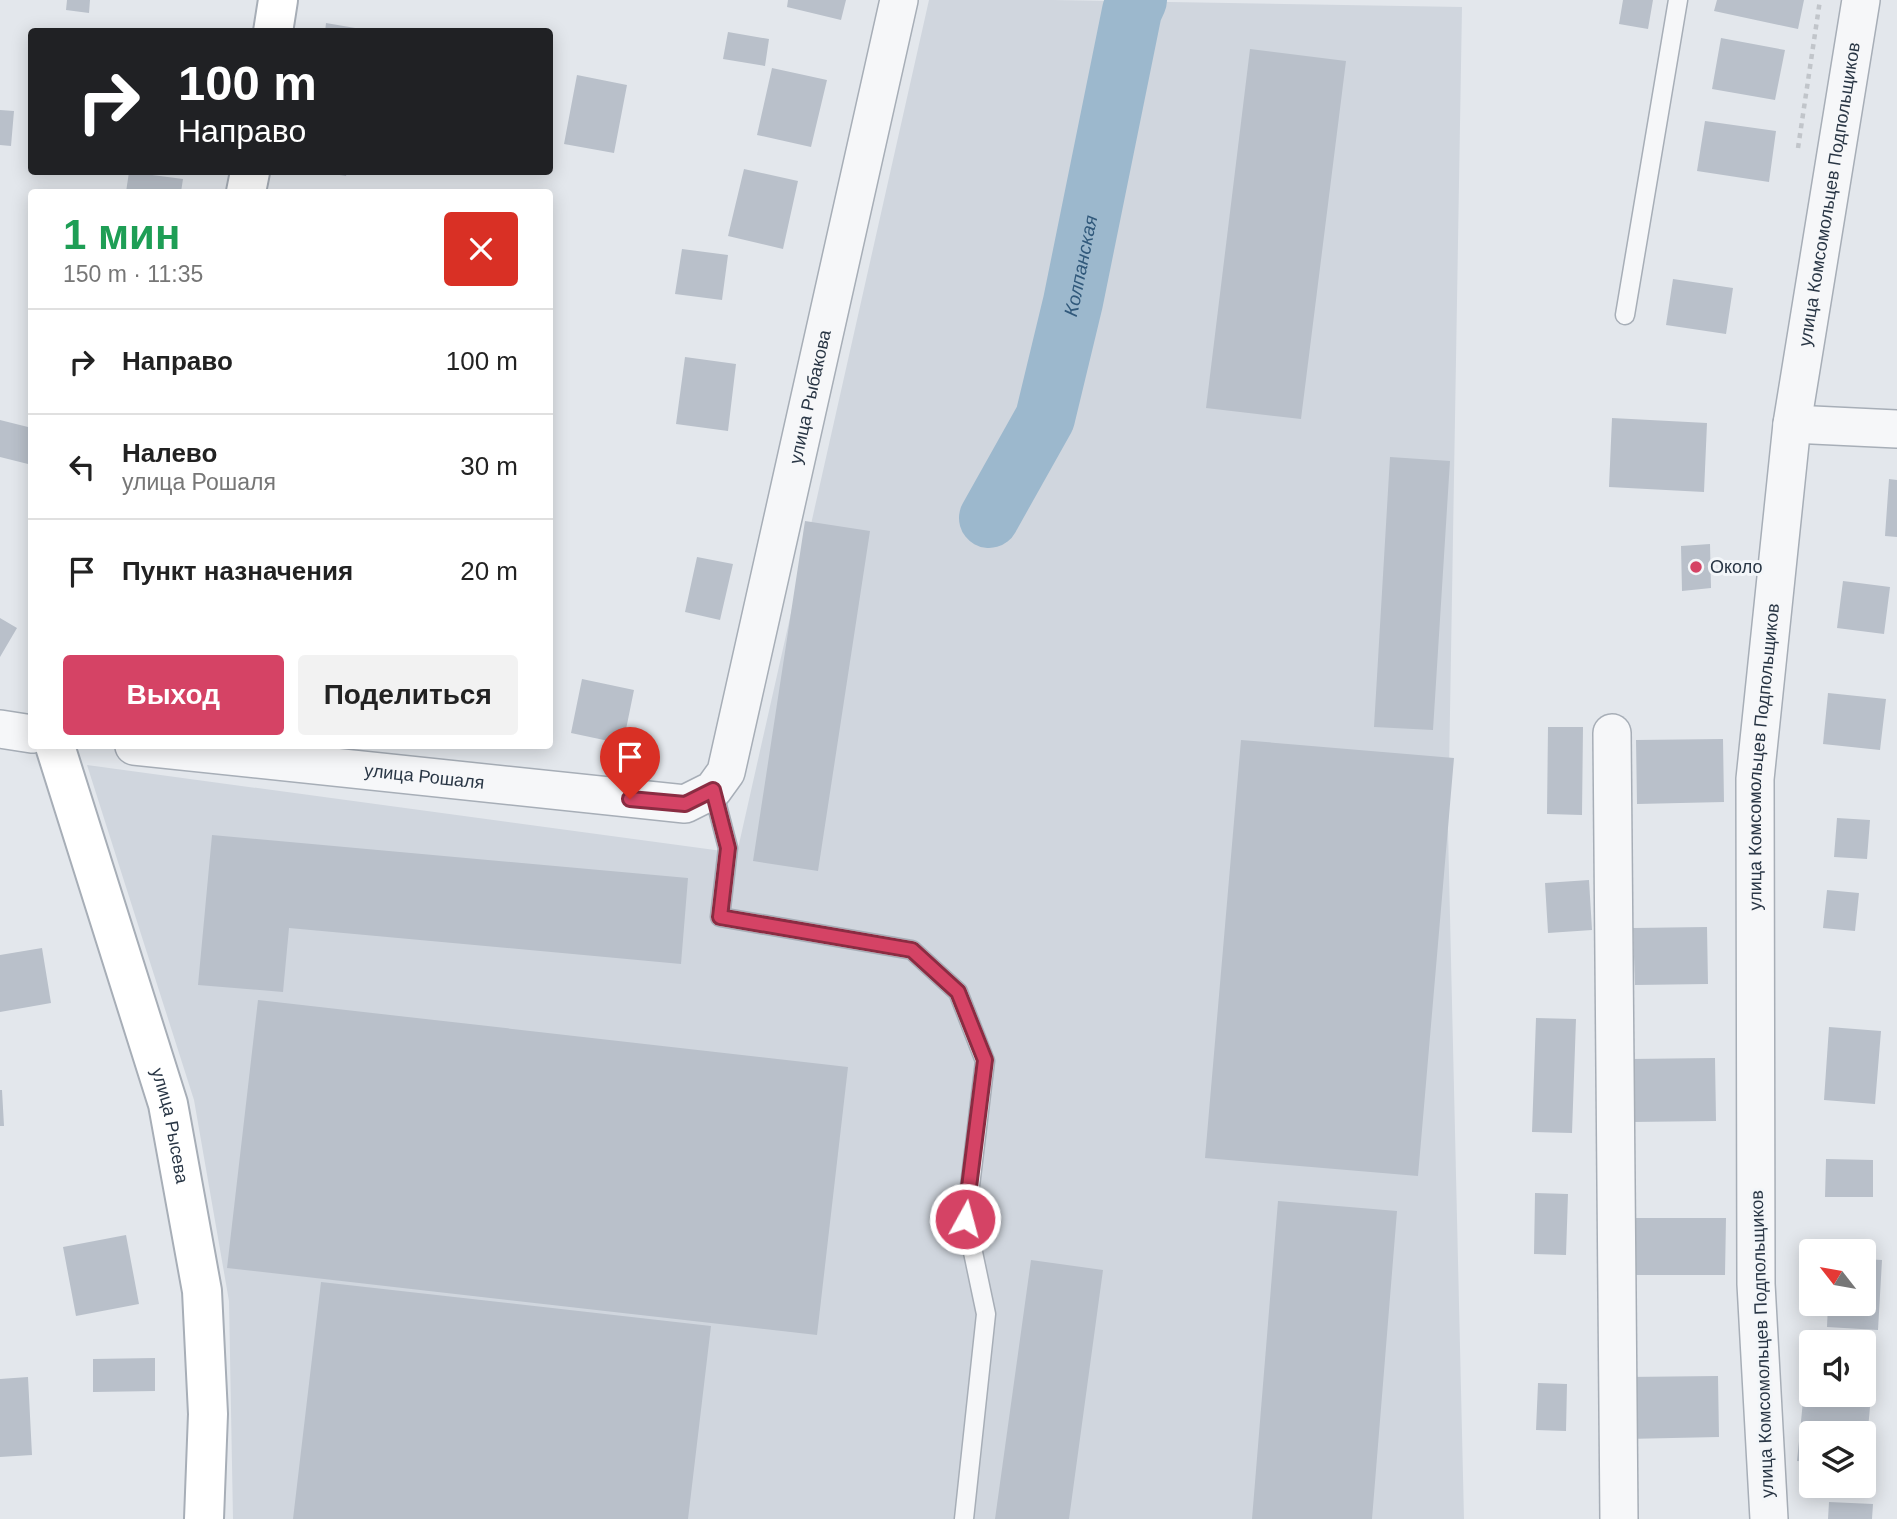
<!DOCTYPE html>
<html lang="ru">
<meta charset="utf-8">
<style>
body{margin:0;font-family:Helvetica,sans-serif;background:#f2f2f2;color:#222;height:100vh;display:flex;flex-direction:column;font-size:26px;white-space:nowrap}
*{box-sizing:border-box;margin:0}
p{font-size:23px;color:#767676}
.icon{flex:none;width:38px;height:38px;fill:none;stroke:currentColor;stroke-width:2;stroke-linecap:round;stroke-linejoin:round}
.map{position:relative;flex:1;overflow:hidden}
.details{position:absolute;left:28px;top:189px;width:525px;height:560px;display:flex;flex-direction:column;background:#fff;border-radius:7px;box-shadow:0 4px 18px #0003}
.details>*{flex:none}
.hud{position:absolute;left:28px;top:28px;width:525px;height:147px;border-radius:7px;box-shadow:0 4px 18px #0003;background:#202124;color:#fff;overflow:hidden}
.needle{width:46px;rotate:301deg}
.fabs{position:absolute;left:1799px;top:1239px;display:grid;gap:14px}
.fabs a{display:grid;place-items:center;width:77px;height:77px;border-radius:7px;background:#fff;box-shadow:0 4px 18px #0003;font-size:35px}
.pin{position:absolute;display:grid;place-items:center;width:60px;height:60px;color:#fff;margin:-72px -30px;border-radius:50% 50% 50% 0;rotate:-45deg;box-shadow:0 0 7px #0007}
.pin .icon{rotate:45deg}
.me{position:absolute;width:77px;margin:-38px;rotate:7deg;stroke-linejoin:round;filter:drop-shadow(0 0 5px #0008)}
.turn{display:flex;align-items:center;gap:24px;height:147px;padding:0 35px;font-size:32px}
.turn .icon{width:91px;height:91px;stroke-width:2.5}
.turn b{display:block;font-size:49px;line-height:60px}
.round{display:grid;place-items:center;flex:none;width:74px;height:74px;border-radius:7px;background:#f2f2f2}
.summary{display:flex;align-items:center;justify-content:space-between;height:119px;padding:0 35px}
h1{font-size:42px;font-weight:800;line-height:52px;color:#1e9e55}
.cta{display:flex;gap:14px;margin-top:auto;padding:14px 35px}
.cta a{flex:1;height:80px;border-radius:7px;background:#d54365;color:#fff;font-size:28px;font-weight:800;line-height:80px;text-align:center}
.cta a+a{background:#f2f2f2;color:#222}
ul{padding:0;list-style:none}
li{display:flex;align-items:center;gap:21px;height:105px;padding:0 35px;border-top:2px solid #e0e0e0}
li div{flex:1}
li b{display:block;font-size:26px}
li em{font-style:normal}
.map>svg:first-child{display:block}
</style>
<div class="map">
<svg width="1897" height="1519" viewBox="0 0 1897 1519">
<rect width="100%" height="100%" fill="#e3e7ec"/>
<path fill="#d0d6de" d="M 929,0 L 1053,0 L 1462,7 L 1448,830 L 1464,1519 L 233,1519 L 229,1301 L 194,1100 L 87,765 L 737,853 Z"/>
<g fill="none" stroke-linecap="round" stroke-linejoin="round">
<path stroke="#9cb8cd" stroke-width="60" id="s1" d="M 989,518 L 1045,418 L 1073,302 L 1132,11 L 1137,0"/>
</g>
<path fill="#b9c0ca" d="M 67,0 L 90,0 L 89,13 L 66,10 Z
M 788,0 L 846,0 L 841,20 L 787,7 Z
M 1623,0 L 1653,0 L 1648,29 L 1619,24 Z
M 1717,0 L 1804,0 L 1798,29 L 1714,11 Z
M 326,23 L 361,29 L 360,32 L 325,32 Z
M 728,32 L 769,39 L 765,66 L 723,59 Z
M 1721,38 L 1785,50 L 1775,100 L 1712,89 Z
M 1250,49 L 1346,61 L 1301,419 L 1206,408 Z
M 772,68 L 827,80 L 811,147 L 757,135 Z
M 577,75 L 627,85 L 614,153 L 564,144 Z
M 0,110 L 14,111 L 11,146 L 0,145 Z
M 1705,121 L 1776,131 L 1769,182 L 1697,171 Z
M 744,169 L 798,181 L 783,249 L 728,236 Z
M 129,172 L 183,179 L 181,192 L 126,192 Z
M 327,172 L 347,172 L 346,176 L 327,173 Z
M 682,249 L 728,255 L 722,300 L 675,294 Z
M 1673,279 L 1733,288 L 1726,334 L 1666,325 Z
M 685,357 L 736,364 L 728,431 L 676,424 Z
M 1612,418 L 1707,423 L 1704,492 L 1609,487 Z
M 0,420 L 32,428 L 32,465 L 0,457 Z
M 1390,457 L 1450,461 L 1433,730 L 1374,727 Z
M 1889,479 L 1897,480 L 1897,537 L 1885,536 Z
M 805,521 L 870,531 L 818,871 L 753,861 Z
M 1710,544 L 1711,588 L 1682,591 L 1681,546 Z
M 697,557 L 733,564 L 720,620 L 685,612 Z
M 1843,581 L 1890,587 L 1884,634 L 1837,628 Z
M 0,618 L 17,628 L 0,657 Z
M 582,679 L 634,690 L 623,744 L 571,733 Z
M 1828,693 L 1886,699 L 1880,750 L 1823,744 Z
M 1548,727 L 1583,727 L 1582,815 L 1547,814 Z
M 1723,739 L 1724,802 L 1637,804 L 1636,740 Z
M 1241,740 L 1454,758 L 1418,1176 L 1205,1158 Z
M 1837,818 L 1870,820 L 1867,859 L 1834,857 Z
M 212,835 L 688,878 L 681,964 L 289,928 L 283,992 L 198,985 Z
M 1589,880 L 1592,930 L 1548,933 L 1545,883 Z
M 1827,890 L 1859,893 L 1855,931 L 1823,928 Z
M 1707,927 L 1708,984 L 1635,985 L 1633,928 Z
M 42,948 L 51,1003 L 0,1012 L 0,955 Z
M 258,1000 L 848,1067 L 817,1335 L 227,1268 Z
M 1536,1018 L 1576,1019 L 1572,1133 L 1532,1132 Z
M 1829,1027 L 1881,1031 L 1875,1104 L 1824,1100 Z
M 1715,1058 L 1716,1121 L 1631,1122 L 1630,1059 Z
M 0,1090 L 2,1090 L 4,1126 L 0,1126 Z
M 1826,1159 L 1873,1160 L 1873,1197 L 1825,1197 Z
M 1535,1193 L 1568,1194 L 1566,1255 L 1534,1254 Z
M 1278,1201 L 1397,1211 L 1372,1519 L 1252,1519 Z
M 1630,1218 L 1726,1218 L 1725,1275 L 1631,1275 Z
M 126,1235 L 139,1304 L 76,1316 L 63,1247 Z
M 1864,1259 L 1882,1260 L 1878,1330 L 1827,1327 L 1828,1304 L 1864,1304 Z
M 1031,1260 L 1103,1270 L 1069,1519 L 995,1519 Z
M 321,1282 L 711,1326 L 688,1519 L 293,1519 Z
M 155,1358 L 155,1391 L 93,1392 L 93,1359 Z
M 1718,1376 L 1719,1437 L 1626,1439 L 1626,1377 Z
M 28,1377 L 32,1455 L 0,1457 L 0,1379 Z
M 1538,1383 L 1567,1384 L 1566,1431 L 1536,1430 Z
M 1803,1401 L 1870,1407 L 1866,1451 L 1864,1451 L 1864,1433 L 1811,1433 L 1811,1462 L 1797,1461 Z
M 1829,1502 L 1873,1504 L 1872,1519 L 1828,1519 Z"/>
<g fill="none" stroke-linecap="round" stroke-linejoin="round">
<g stroke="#a7aeb7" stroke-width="21">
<path id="lane" d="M 1625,315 L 1678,0
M 713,790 L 728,848 L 720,917 L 912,950 L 958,992 L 985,1061 L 966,1219 L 986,1314 L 964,1519"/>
</g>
<g stroke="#a7aeb7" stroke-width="40">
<g id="street">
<path d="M 1792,424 L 1897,429"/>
<path d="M 0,729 L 32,734"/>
<path d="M 1612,733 L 1619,1519"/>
<path id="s2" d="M 134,746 L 685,804 L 713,790 L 726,772 L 899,0"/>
<path id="s3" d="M 1769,1519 L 1756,1284 L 1755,779 L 1792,424 L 1861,0"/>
</g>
</g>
<g stroke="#a7aeb7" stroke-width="42">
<g id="secondary">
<path d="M 273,32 L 278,0"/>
<path d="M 246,192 L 250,172"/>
<path id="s4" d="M 55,746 L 168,1104 L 202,1291 L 208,1414 L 204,1519"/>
</g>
</g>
<path stroke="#c1c5ca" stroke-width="4.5" stroke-dasharray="5 5" stroke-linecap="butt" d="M 1798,148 L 1820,0"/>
<use href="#lane" stroke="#f6f7f9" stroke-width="18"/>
<use href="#street" stroke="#f6f7f9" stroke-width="37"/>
<use href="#secondary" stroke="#fff" stroke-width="38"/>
</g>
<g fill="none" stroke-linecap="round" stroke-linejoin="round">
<g stroke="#8a2c42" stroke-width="18">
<path id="route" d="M 630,799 L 685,804 L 713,790 L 728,848 L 720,917 L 912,950 L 958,992 L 985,1060 L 965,1219"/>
</g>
<use href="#route" stroke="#d54365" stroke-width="12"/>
</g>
<circle fill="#d54365" stroke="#f3f6f9" stroke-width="2.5" cx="1696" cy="567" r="7"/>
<g text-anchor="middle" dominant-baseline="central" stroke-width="6" stroke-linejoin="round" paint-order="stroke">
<g font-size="18" fill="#293645" stroke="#f3f6f9">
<text stroke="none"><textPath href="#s3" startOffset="1330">улица Комсомольцев Подпольщиков</textPath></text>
<text stroke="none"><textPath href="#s2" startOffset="992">улица Рыбакова</textPath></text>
<text stroke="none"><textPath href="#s3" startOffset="763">улица Комсомольцев Подпольщиков</textPath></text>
<text stroke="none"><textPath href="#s2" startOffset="292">улица Рошаля</textPath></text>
<text stroke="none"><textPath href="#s4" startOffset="397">улица Рысева</textPath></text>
<text transform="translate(1762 1344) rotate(-92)">улица Комсомольцев Подпольщиков</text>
</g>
<g font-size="18" fill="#293645" stroke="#f3f6f9" text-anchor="start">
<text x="1710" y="567">Около</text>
</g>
<g font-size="19" font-style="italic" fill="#31597b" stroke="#f3f6f9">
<text stroke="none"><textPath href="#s1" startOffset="271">Колпанская</textPath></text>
</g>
</g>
</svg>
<div class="fabs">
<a><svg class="needle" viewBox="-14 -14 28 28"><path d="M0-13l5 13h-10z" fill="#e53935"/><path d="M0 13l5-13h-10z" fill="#767676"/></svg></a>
<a><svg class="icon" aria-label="sound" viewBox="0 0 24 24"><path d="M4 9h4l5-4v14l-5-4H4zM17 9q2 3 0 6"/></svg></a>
<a><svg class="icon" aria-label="layers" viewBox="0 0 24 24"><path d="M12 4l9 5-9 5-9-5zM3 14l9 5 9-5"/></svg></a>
</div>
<div class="pin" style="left:630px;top:799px;background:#d93025"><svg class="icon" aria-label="arrive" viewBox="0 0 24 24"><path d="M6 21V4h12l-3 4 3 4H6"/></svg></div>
<svg class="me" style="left:965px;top:1219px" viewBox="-20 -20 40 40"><circle r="17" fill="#d54365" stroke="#fff" stroke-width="3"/><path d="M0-11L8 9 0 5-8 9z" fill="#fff"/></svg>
<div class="hud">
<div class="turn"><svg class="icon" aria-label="right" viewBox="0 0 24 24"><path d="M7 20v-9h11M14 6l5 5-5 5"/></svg><div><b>100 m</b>Направо</div></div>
</div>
<section class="details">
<div class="summary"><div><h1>1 мин</h1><p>150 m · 11:35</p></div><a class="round" style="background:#d93025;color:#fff"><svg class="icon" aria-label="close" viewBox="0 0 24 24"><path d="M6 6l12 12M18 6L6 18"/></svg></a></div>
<ul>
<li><svg class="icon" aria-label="right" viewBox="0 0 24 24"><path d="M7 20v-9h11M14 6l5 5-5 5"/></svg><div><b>Направо</b></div><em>100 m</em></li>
<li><svg class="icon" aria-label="left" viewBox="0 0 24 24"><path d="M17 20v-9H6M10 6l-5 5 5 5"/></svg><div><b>Налево</b><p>улица Рошаля</p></div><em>30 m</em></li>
<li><svg class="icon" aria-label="arrive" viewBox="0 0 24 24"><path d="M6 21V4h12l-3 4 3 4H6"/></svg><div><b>Пункт назначения</b></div><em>20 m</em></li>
</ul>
<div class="cta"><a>Выход</a><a>Поделиться</a></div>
</section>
</div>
